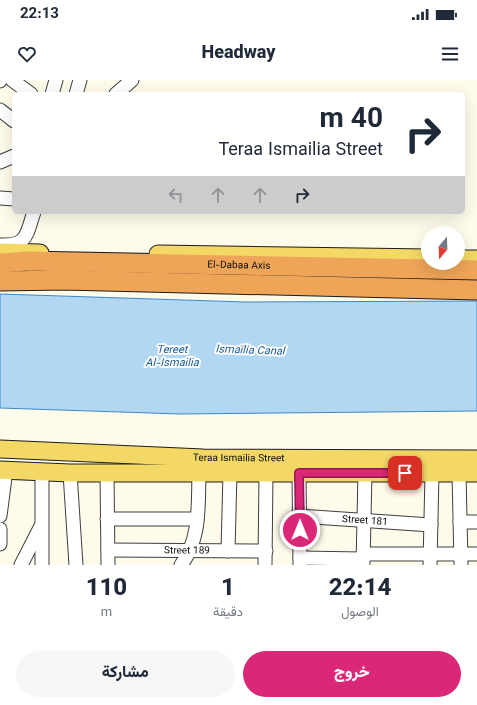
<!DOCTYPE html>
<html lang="ar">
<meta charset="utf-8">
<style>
body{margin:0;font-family:Georgia,Vazirmatn,serif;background:#f6f6f7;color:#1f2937;direction:rtl;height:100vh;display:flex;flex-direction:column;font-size:15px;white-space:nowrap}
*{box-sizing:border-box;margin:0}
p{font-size:13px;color:#747a83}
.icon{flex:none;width:22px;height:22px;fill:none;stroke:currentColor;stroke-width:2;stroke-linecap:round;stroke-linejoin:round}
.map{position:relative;height:485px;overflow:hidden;direction:ltr}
.drawer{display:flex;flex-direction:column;background:#fff;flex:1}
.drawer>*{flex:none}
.banner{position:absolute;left:12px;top:12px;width:453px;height:122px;border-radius:6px;box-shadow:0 4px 16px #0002;direction:rtl;background:#fff;color:#1f2937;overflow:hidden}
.needle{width:26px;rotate:199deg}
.tools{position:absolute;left:421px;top:146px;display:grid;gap:8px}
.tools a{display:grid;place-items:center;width:44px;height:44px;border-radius:50%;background:#fff;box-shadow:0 4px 16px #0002;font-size:20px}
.pin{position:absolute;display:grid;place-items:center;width:34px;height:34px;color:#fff;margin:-17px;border-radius:8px;box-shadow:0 2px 6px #0006}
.me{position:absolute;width:44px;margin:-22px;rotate:0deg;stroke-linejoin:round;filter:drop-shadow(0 0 3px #0008)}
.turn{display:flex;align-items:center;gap:14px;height:84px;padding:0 16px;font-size:18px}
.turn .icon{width:52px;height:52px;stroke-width:2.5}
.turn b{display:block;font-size:28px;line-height:34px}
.lanes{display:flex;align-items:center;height:38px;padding:0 16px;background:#0003;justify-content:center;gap:20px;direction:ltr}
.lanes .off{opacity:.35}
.eta{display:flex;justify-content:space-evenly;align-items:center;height:68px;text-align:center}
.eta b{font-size:24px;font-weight:800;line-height:28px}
.button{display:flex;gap:8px;margin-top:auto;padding:8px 16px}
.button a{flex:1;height:46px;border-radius:24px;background:#db2777;color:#fff;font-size:16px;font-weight:800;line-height:46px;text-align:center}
.button a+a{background:#f6f6f7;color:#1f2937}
.status{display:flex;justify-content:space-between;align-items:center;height:28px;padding:0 20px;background:#fff;direction:ltr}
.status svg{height:11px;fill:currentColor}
header{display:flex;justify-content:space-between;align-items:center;height:52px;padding:0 16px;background:#fff;font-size:18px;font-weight:800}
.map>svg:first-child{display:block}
</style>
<div class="status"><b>22:13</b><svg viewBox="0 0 49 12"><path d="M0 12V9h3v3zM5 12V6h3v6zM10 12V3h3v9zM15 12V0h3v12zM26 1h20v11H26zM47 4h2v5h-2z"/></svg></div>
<header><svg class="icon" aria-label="menu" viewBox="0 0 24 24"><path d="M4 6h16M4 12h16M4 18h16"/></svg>Headway<svg class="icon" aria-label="heart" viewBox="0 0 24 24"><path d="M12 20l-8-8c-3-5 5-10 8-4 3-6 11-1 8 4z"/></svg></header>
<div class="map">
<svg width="477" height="485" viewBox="0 0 477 485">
<rect width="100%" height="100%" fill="#fefbea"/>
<path fill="#b1d7f3" stroke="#3c87c7" d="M 0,214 L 245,222 L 477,221 L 477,331 L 180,334 L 0,328 Z"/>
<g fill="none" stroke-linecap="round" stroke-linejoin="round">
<g stroke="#3e3e3e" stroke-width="15">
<g id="minor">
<path d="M 12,0 L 31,14"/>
<path d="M 0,1 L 0,0"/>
<path d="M 52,14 L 56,0"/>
<path d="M 76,14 L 80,0"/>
<path d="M 116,14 L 132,0"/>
<path d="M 0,30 L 14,41"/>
<path d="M 0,82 L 14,76"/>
<path d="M 0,118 L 14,119"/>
<path d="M 0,165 C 28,166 26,155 34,132"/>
<path d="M 42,392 L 42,485"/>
<path d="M 70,393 L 76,485"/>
<path d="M 107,393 L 108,485"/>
<path d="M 299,393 L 300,485"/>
<path d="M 459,393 L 461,485"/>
<path d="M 0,436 L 6,390"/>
<path id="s1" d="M 299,436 L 431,445"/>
<path d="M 107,439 L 197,439"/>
<path d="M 460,442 L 477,442"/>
<path d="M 0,449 L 0,464"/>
<path id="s2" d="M 108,470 L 266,471"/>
<path d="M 228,471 L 230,393"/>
<path d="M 363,474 L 477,474"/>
<path d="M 300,478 L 363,479"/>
<path d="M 21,485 L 41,446"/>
<path d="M 181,485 C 201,459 198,424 199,393"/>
<path d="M 265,485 L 266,393"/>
<path d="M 363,485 L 365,393"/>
<path d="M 430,485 L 432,393"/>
</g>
</g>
<g stroke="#1c1c1c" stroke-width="19">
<g id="major">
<path d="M 0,172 L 40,173"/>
<path d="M 158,174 L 428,178"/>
<path d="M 458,179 L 477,179"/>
<path id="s3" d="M 0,369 L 203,378 L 477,379"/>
<path d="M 0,390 L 70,393 L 477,393"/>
</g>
</g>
<g stroke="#1c1c1c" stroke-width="21">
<g id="highway">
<path id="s4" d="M 0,183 L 27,181 L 477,190"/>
<path d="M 0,201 L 64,200 L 477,210"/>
</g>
</g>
<use href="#minor" stroke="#fff" stroke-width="13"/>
<use href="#major" stroke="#f3d866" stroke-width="17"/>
<use href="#highway" stroke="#eea558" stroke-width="19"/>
</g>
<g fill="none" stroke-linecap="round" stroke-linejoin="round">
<g stroke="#8e194d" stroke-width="10">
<path id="route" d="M 300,450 L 299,393 L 405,393"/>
</g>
<use href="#route" stroke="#db2777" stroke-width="7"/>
</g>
<g text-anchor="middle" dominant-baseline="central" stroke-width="4" stroke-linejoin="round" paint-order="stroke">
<g font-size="10" fill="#0b0b0b" stroke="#fff">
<text stroke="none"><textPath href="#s4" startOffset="239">El-Dabaa Axis</textPath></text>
<text stroke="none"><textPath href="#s3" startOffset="239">Teraa Ismailia Street</textPath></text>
<text stroke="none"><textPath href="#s1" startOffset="66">Street 181</textPath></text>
<text stroke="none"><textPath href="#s2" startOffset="79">Street 189</textPath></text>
</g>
<g font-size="11" font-style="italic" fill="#1b5996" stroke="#fff">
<text x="172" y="270">Tereet<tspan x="172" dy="13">Al-Ismailia</tspan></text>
<text transform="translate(250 271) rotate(2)">Ismaïlia Canal</text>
</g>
</g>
</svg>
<div class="tools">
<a><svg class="needle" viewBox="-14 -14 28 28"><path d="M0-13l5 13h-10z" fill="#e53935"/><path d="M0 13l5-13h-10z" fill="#747a83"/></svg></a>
</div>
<div class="pin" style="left:405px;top:393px;background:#d93025"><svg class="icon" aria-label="arrive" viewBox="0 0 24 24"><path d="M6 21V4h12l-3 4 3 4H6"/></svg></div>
<svg class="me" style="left:300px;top:450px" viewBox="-20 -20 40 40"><circle r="17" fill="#db2777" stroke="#fff" stroke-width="3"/><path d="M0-11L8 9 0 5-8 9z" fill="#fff"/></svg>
<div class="banner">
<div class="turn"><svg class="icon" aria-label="right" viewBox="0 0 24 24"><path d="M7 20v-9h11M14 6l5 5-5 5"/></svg><div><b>40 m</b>Teraa Ismailia Street</div></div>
<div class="lanes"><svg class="icon off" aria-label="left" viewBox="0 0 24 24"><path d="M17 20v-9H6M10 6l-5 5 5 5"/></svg><svg class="icon off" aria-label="ahead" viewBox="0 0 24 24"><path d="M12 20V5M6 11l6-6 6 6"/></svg><svg class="icon off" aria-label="ahead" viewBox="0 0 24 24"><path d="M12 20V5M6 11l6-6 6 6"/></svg><svg class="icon" aria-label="right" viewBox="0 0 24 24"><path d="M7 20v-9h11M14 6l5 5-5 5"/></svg></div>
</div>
</div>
<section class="drawer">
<div class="eta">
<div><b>22:14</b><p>الوصول</p></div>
<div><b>1</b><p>دقيقة</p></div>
<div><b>110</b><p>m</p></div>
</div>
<div class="button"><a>خروج</a><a>مشاركة</a></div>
</section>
